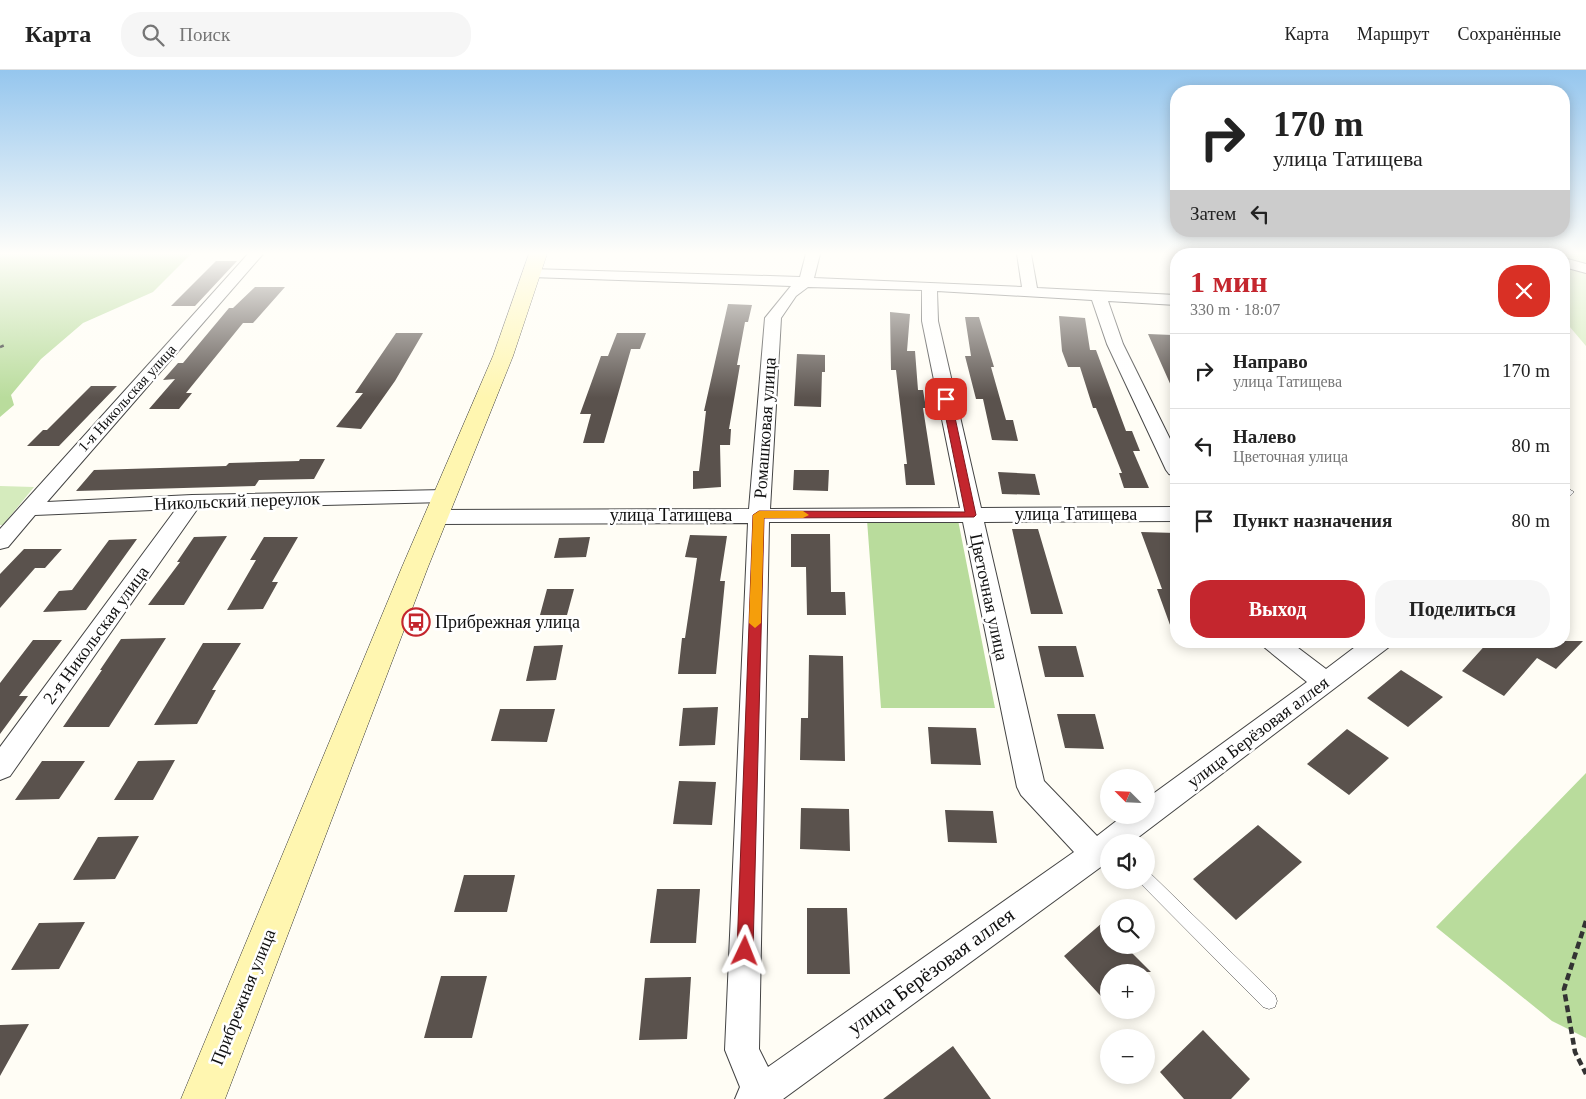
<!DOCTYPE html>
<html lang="ru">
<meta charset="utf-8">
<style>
body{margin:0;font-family:Georgia,serif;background:#f6f6f6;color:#222;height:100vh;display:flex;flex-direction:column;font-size:19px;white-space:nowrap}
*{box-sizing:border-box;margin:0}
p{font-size:16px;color:#767676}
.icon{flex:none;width:28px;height:28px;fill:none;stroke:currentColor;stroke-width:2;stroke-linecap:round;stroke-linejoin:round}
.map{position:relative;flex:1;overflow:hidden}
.details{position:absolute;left:1170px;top:178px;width:400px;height:400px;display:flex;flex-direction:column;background:#fff;border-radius:20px;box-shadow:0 2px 12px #0003}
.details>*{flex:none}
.guide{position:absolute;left:1170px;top:15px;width:400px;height:152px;border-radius:20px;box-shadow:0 2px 12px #0003;background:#fff;color:#222;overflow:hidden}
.needle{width:32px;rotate:294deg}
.tools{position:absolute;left:1100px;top:699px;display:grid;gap:10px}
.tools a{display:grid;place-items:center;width:55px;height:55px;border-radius:50%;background:#fff;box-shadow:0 2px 12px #0003;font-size:25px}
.pin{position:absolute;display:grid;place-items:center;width:42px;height:42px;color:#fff;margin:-21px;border-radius:10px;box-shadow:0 2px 8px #0006}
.me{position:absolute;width:55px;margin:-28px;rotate:2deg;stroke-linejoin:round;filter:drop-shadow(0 0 4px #0008)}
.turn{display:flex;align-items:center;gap:18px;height:105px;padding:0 20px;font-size:22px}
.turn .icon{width:65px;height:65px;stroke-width:2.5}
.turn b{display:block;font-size:35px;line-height:42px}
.then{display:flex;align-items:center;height:48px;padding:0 20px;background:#0003;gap:10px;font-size:19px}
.round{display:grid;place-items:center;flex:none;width:52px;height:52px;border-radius:20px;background:#f6f6f6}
.summary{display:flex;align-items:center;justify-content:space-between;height:85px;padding:0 20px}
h1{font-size:30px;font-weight:700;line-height:38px;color:#c4262e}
.primary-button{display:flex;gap:10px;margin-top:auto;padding:10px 20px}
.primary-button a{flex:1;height:58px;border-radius:20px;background:#c4262e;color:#fff;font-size:20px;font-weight:700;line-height:58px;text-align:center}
.primary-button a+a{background:#f6f6f6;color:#222}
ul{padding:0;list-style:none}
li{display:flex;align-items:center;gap:15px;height:75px;padding:0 20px;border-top:1px solid #e0e0e0}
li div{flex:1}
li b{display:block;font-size:19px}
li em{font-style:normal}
header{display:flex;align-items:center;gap:30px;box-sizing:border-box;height:70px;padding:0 25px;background:#fff;border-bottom:1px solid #e0e0e0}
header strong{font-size:24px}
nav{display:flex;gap:28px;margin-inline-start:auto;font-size:18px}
.search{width:350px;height:45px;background:#f6f6f6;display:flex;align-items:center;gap:12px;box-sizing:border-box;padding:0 18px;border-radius:20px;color:#767676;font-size:19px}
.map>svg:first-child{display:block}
</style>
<header>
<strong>Карта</strong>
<div class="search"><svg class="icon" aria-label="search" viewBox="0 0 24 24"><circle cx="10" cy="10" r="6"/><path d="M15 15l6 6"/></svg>Поиск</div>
<nav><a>Карта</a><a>Маршрут</a><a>Сохранённые</a></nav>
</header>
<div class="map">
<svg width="1586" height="1029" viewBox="0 0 1586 1029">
<rect width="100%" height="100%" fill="#fffdf5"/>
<path fill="#d5ebbd" d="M 1564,184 L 1586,184 L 1586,276 L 1564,250 Z
M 0,416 L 34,417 L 3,455 L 0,455 Z"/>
<path fill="#b9dc9c" d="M 0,184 L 191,184 L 153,222 L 83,253 L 41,289 L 11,325 L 14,335 L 0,347 Z
M 867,450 L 958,450 L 995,638 L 881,638 Z
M 1586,703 L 1586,968 L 1552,951 L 1436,857 Z"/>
<path fill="#5a524d" d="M 216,191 L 237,191 L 195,236 L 171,236 Z
M 255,217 L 285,217 L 253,253 L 243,253 L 186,323 L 192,323 L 179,339 L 149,339 L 175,309 L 163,310 L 178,293 L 183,293 L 229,238 L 233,238 Z
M 728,234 L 752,235 L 748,252 L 745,252 L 737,295 L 740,295 L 729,359 L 731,359 L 730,375 L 720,375 L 721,417 L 693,419 L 693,401 L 699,401 L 706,341 L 704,341 Z
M 890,242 L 910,244 L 907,281 L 915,281 L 918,320 L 923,320 L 926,338 L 923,338 L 935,415 L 906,415 L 904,394 L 907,394 L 896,300 L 891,300 Z
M 1059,246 L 1085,248 L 1090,280 L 1096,280 L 1126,361 L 1132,361 L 1140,381 L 1133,381 L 1149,418 L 1124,418 L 1119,403 L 1122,403 L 1096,338 L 1093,338 L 1080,297 L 1068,297 L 1062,281 Z
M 965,247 L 979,247 L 994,297 L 991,297 L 1006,350 L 1013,350 L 1018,371 L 992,370 L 983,329 L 976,329 L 965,286 L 971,286 Z
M 396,263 L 423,263 L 395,311 L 361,359 L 336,357 L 363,323 L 355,323 Z
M 617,263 L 646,263 L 640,279 L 631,279 L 604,373 L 583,373 L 591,344 L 580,344 L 601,286 L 608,286 Z
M 1148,264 L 1172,265 L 1176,273 L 1176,327 Z
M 797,284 L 825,285 L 825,302 L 822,302 L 821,337 L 794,336 Z
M 91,316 L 117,316 L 59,376 L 27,376 L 43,360 L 47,360 Z
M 300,389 L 325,389 L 314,409 L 259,410 L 255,416 L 76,421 L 94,400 L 226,396 L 229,393 L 299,391 Z
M 794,400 L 829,400 L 828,421 L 793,420 Z
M 998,402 L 1035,404 L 1040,425 L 1002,424 Z
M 1012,459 L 1038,459 L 1063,544 L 1031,544 Z
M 1141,462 L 1176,463 L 1176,566 L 1174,566 L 1157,519 L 1162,519 Z
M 791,464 L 830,464 L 831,522 L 845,522 L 846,545 L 807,545 L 806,497 L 791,497 Z
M 690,465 L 727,466 L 720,511 L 725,511 L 716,604 L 678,604 L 682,568 L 685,568 L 697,488 L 685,487 Z
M 227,466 L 184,535 L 148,535 L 180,492 L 177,492 L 194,467 Z
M 264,467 L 298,467 L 272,512 L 278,512 L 263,539 L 227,540 L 256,490 L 250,490 Z
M 590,467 L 586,487 L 554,488 L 559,468 Z
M 137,469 L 86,540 L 43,542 L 59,521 L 72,520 L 109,470 Z
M 24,479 L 62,479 L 45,498 L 35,498 L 0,538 L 0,504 Z
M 547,519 L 574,519 L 567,545 L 540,545 Z
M 166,568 L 109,657 L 63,657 L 102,600 L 100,600 L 121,569 Z
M 33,570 L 62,570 L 19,626 L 28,626 L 0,664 L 0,613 Z
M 1489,571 L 1583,571 L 1556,599 L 1537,588 L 1504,626 L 1462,601 Z
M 203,573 L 241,573 L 212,620 L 216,620 L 197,654 L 154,655 Z
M 563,575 L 556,610 L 526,611 L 534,576 Z
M 1038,576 L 1076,576 L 1084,607 L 1045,607 Z
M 809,585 L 843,586 L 845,691 L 800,690 L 801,648 L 808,648 Z
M 1401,600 L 1443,627 L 1408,657 L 1367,628 Z
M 718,637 L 715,675 L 679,676 L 683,638 Z
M 500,639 L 555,639 L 547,672 L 491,671 Z
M 1057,644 L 1095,644 L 1104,679 L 1065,678 Z
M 928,657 L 976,658 L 981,695 L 931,694 Z
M 1347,659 L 1389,688 L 1349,725 L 1307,694 Z
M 175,690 L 153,730 L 114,730 L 138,691 Z
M 42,691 L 85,691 L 59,729 L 15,730 Z
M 679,711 L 716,712 L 712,755 L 673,754 Z
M 801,738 L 849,739 L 850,781 L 800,779 Z
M 945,740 L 993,741 L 997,773 L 948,772 Z
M 1258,755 L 1302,792 L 1236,850 L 1193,809 Z
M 139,766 L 115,809 L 73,810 L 98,767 Z
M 464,805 L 515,805 L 507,842 L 454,842 Z
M 657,819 L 700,819 L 696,873 L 650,873 Z
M 807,838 L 847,838 L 850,904 L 807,904 Z
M 85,852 L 59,899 L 11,900 L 39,853 Z
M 1102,853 L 1109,860 L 1109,875 L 1124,875 L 1151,902 L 1109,902 L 1109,935 L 1064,886 Z
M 441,906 L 487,906 L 472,968 L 424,968 Z
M 691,907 L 687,969 L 639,970 L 645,908 Z
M 29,954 L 0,1006 L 0,955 Z
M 1203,960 L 1250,1009 L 1231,1029 L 1184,1029 L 1160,1002 Z
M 953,976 L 991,1029 L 883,1029 Z"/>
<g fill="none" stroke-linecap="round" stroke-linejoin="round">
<g stroke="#444" stroke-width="1">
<path id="lane" d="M 1569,419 L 1574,422 L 1568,428 L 1564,429 L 1564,421 Z
M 1146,802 L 1151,804 L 1275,925 L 1277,931 L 1275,937 L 1269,939 L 1263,937 L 1141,814 L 1139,810 L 1146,810 Z"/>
</g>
<g stroke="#444" stroke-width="2">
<path id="street" d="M 248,184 L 263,184 L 47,432 L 192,425 L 445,420 L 452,421 L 455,426 L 452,431 L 445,432 L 198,438 L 10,706 L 0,710 L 0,677 L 176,439 L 35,445 L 8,477 L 0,479 L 0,459 Z
M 806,184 L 820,184 L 814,208 L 1022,217 L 1017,184 L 1031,184 L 1037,218 L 1176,225 L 1176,235 L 1108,231 L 1123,274 L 1176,381 L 1176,406 L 1169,404 L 1166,400 L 1107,274 L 1092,230 L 937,221 L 938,251 L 981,438 L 1176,437 L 1176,451 L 984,452 L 1044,711 L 1097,766 L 1124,745 L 1146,745 L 1146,729 L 1307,612 L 1264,577 L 1260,571 L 1289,571 L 1326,599 L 1363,571 L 1393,571 L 1389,577 L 1132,772 L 1109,772 L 1109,791 L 783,1029 L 735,1029 L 740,1017 L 725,980 L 748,453 L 436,454 L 429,452 L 426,447 L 429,442 L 436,440 L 749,439 L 765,248 L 791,216 L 531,207 L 526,206 L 524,203 L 526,200 L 531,199 L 800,207 ZM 808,217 L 922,220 L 922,251 L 960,438 L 770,439 L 781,248 L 796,226 ZM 769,452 L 963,452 L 1017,717 L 1021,725 L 1074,782 L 768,997 L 759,979 Z
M 1564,188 L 1586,194 L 1586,203 L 1564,197 Z"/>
</g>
<g stroke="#333" stroke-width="1">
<path id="secondary" d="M 529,184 L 547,184 L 513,286 L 428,497 L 225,1029 L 181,1029 L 402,497 L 493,286 Z"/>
</g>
<path stroke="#333" stroke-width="2.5" stroke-dasharray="4 2" stroke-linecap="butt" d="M 0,277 L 5,275"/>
<path stroke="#333" stroke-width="4.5" stroke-dasharray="7 4" stroke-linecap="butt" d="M 1586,851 L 1564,919 L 1575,982 L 1586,1004"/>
<use href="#lane" fill="#fff" fill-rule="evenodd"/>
<use href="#street" fill="#fff" fill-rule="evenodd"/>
<use href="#secondary" fill="#fff6b0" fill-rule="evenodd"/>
</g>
<linearGradient id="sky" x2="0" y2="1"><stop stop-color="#95c6ee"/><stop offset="0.56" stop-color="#fffefa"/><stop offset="1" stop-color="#fffefa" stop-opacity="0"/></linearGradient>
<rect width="1586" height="328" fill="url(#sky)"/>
<path fill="#c4262e" stroke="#7f191e" d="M 946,326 L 951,329 L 976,445 L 974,447 L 764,448 L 753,881 L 751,887 L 745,889 L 739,887 L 737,881 L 753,445 L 759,441 L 965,442 L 942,329 Z"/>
<path fill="#f59e0b" d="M 759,441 L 803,441 L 809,445 L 803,448 L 764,448 L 761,553 L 755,558 L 749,553 L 753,445 Z"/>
<defs>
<g id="bus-ring" transform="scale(1.4375)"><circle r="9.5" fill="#fff" stroke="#c4262e" stroke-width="1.5"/><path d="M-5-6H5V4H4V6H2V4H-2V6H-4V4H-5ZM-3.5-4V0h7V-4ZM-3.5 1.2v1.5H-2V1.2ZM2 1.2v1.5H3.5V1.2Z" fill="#c4262e"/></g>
</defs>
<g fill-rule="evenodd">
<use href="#bus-ring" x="416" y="552"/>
</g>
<g text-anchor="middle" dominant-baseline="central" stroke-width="5" stroke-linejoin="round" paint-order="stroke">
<g font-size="15" fill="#111" stroke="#fff">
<text transform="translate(127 328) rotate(-48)">1-я Никольская улица</text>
</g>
<g font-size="18" fill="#111" stroke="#fff">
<text transform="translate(765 358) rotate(-86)">Ромашковая улица</text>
<text transform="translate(237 431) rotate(-2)">Никольский переулок</text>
<text x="1076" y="444">улица Татищева</text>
<text x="671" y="445">улица Татищева</text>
<text transform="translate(989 527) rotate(78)">Цветочная улица</text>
<text transform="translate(96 565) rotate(-54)">2-я Никольская улица</text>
<text transform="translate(1258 662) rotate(-37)">улица Берёзовая аллея</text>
<text transform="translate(243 927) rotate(-68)">Прибрежная улица</text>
</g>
<g font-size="18" fill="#111" stroke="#fff" text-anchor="start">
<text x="435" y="552">Прибрежная улица</text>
</g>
<g font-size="21" fill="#111" stroke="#fff">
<text transform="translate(931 901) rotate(-36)">улица Берёзовая аллея</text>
</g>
</g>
</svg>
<div class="tools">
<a><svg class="needle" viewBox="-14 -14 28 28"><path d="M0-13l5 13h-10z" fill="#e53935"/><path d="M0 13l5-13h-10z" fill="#767676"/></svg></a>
<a><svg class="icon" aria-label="sound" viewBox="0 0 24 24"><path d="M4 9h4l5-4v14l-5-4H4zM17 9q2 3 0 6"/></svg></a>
<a><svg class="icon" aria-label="search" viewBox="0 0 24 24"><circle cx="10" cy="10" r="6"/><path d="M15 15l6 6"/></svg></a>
<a>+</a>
<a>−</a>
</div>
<div class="pin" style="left:946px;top:329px;background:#d93025"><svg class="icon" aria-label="arrive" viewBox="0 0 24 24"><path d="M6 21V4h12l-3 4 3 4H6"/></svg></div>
<svg class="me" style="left:745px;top:881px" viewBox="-20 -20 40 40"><path d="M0-17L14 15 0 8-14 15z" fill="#c4262e" stroke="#fff" stroke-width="4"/></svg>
<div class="guide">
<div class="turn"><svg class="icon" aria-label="right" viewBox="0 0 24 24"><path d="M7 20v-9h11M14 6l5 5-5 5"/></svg><div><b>170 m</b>улица Татищева</div></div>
<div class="then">Затем<svg class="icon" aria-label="left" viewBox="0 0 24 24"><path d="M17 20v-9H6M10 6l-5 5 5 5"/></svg></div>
</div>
<section class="details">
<div class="summary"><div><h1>1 мин</h1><p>330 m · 18:07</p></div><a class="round" style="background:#d93025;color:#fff"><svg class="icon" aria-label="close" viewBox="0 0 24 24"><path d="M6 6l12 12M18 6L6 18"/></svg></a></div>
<ul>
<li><svg class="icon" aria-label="right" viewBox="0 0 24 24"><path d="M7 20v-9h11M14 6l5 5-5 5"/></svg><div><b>Направо</b><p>улица Татищева</p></div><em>170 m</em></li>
<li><svg class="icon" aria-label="left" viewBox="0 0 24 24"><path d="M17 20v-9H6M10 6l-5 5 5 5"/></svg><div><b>Налево</b><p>Цветочная улица</p></div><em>80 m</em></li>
<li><svg class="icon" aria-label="arrive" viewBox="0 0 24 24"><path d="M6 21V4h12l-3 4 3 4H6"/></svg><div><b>Пункт назначения</b></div><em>80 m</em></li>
</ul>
<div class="primary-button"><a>Выход</a><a>Поделиться</a></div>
</section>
</div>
